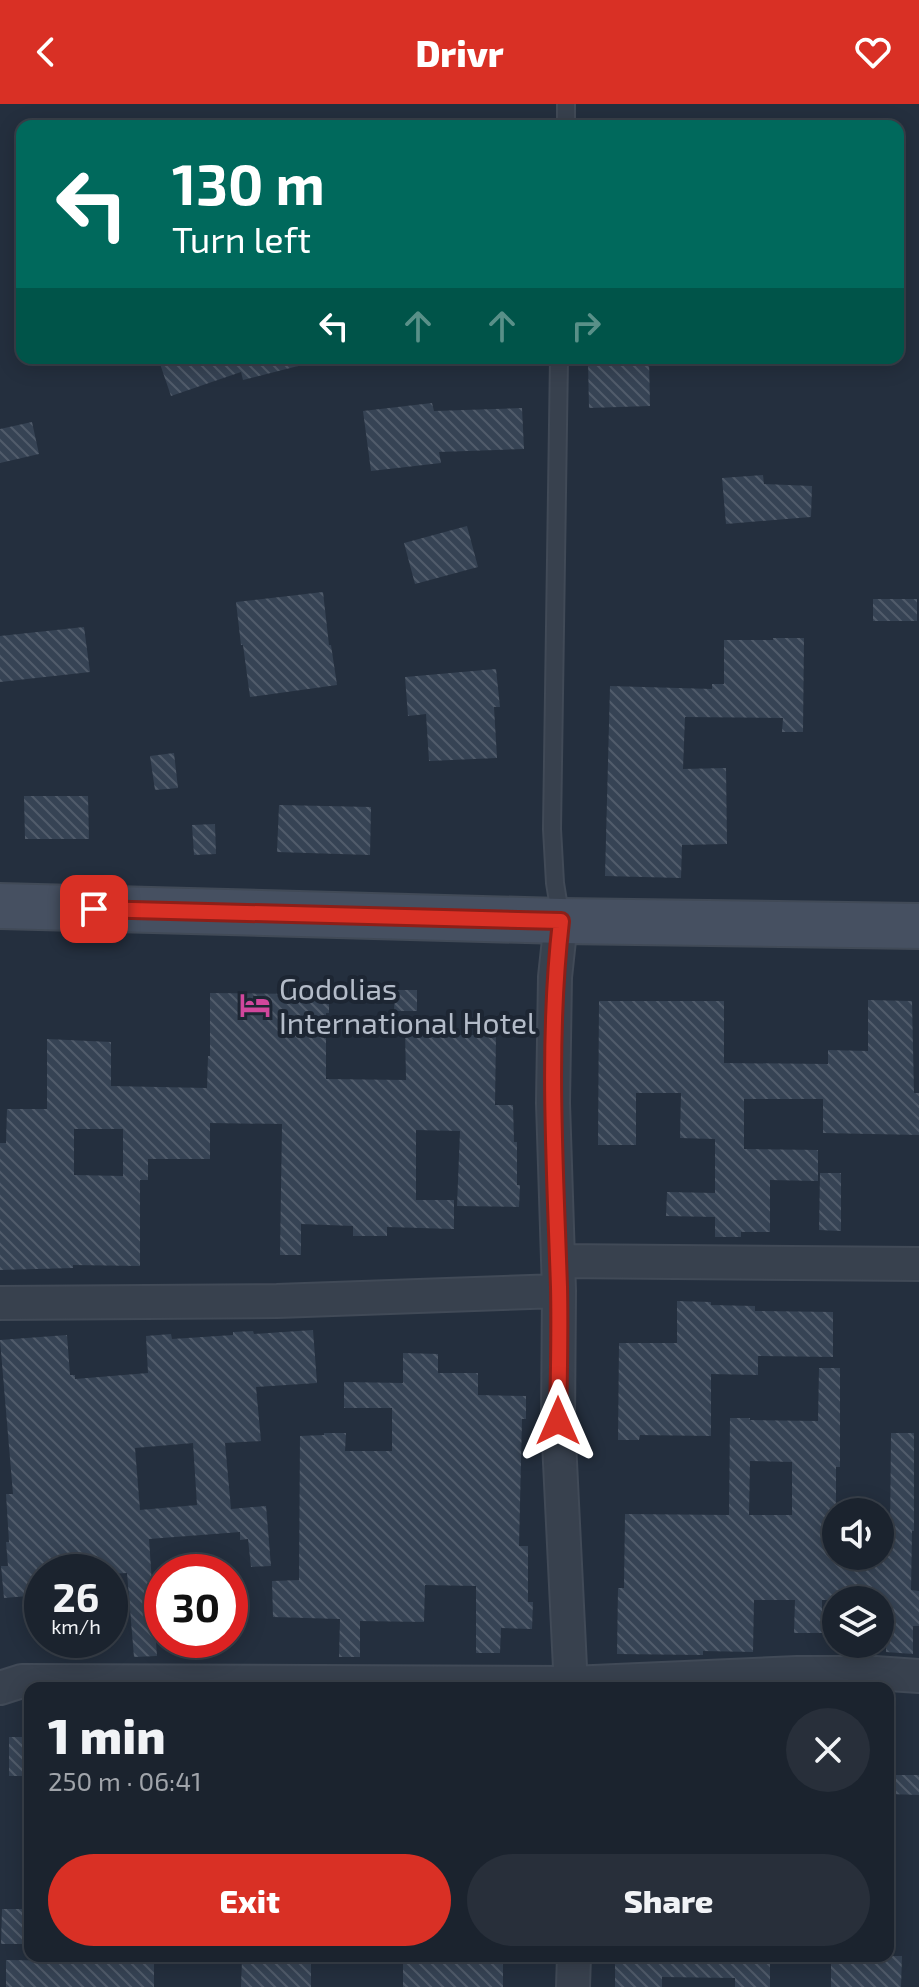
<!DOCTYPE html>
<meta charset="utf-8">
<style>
body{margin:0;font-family:"Exo 2",sans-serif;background:#282f3a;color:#f1f3f6;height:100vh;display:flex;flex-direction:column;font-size:30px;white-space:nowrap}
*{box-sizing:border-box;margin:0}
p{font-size:26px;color:#a0a4aa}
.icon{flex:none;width:44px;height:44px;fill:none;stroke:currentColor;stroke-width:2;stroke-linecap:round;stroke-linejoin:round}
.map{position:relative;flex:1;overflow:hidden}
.sheet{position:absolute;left:24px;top:1578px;width:870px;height:280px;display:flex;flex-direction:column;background:#1b232e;border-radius:16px;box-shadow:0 4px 20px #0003,0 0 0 2px #39404a}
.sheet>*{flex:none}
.banner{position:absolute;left:16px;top:16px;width:888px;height:244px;border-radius:16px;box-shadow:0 4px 20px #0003,0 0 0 2px #39404a;background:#00695c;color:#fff;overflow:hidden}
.tools{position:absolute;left:822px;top:1394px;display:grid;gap:16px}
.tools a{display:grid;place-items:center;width:72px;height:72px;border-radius:50%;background:#1b232e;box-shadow:0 4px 20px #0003,0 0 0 2px #39404a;font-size:40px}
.speed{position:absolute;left:24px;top:1450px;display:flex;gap:16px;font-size:40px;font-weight:700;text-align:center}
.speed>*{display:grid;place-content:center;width:104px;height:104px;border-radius:50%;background:#1b232e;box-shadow:0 4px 20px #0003,0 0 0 2px #39404a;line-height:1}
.speed small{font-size:20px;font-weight:400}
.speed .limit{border:12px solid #d22;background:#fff;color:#111}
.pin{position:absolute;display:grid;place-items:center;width:68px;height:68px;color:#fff;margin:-34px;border-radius:16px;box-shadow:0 4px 12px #0006}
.me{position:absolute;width:88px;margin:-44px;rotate:0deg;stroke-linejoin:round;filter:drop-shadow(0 0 6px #0008)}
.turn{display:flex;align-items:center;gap:28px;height:168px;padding:0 24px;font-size:36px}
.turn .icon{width:104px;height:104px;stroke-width:2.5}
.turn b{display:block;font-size:56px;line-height:68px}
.lanes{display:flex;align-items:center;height:76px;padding:0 24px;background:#0003;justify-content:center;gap:40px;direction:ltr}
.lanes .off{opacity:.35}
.round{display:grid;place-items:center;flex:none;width:84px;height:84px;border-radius:42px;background:#282f3a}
.summary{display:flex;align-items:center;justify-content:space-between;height:136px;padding:0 24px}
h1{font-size:48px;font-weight:800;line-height:60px}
.primary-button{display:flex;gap:16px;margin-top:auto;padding:16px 24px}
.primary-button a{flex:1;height:92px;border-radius:48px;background:#d93025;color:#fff;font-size:32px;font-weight:800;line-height:92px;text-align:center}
.primary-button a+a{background:#282f3a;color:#f1f3f6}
header{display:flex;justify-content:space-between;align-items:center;height:104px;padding:0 24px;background:#d93025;color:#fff;font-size:36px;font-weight:800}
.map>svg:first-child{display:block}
</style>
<header><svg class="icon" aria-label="back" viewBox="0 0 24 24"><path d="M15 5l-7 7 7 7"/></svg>Drivr<svg class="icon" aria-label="heart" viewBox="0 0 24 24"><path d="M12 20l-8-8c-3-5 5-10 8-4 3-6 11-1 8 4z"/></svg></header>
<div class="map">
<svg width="919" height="1883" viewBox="0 0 919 1883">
<defs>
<pattern id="building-back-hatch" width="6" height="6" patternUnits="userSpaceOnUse" patternTransform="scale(2)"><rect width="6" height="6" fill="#364354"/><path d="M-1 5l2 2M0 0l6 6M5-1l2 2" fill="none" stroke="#515c6b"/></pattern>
</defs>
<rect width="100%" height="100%" fill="#242f3e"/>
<path fill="url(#building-back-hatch)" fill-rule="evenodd" d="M 158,254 L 301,254 L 302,261 L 243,276 L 241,268 L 171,292 Z
M 649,255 L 650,302 L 589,304 L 588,257 Z
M 432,299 L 434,307 L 522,304 L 524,345 L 439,348 L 441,359 L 371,367 L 363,307 Z
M 32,318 L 39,350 L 0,359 L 0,325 Z
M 763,371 L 764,380 L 812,382 L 811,413 L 726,420 L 722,374 Z
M 467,422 L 478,463 L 415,480 L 404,439 Z
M 323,488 L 329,541 L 331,541 L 337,581 L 250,593 L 243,541 L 241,541 L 236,498 Z
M 873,495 L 917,495 L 917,517 L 873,517 Z
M 84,523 L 90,568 L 0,578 L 0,532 Z
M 773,534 L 804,534 L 803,628 L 782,628 L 783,614 L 685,613 L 683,665 L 726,664 L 727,740 L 682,741 L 681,774 L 605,772 L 610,582 L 712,585 L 712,580 L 724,580 L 724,536 L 773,536 Z
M 496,565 L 500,603 L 494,603 L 497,654 L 429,657 L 426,610 L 408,612 L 405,573 Z
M 174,649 L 178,684 L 155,686 L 150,652 Z
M 24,692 L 88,692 L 89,735 L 25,735 Z
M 279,701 L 371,703 L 370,751 L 277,748 Z
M 215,720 L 216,750 L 194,751 L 192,721 Z
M 305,886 L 329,886 L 329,909 L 326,909 L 326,975 L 406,976 L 405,925 L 449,925 L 449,931 L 496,931 L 495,1001 L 513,1001 L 514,1038 L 517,1038 L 517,1081 L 520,1081 L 519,1103 L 457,1102 L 460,1027 L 416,1026 L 416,1096 L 454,1096 L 454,1125 L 387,1123 L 387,1132 L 353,1132 L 353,1122 L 301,1120 L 301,1151 L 280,1151 L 282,1020 L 210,1019 L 210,1055 L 148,1055 L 148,1076 L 140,1076 L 140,1162 L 73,1161 L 73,1164 L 0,1166 L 0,1039 L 6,1039 L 7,1005 L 47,1005 L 47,935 L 111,938 L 111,982 L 207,984 L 208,952 L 210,952 L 210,889 L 305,890 ZM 74,1025 L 123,1025 L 123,1072 L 74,1071 Z
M 395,886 L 417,886 L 417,907 L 394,907 Z
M 868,896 L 912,897 L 914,989 L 919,989 L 919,1031 L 823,1029 L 823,995 L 744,995 L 744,1045 L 818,1046 L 818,1077 L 770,1076 L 770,1128 L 741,1128 L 741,1133 L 715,1133 L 715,1113 L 666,1112 L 667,1088 L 715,1089 L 715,1035 L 680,1034 L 681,989 L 636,989 L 636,1041 L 598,1041 L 599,897 L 724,897 L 724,959 L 828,960 L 828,946 L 868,947 Z
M 820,1069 L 841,1069 L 841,1127 L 819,1126 Z
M 677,1197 L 711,1198 L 711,1201 L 755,1202 L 755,1207 L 833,1208 L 833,1253 L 758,1252 L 758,1271 L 711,1270 L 711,1332 L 640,1331 L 639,1336 L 618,1336 L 619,1239 L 677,1239 Z
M 313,1226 L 317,1279 L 256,1283 L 261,1337 L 225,1339 L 231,1405 L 266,1402 L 271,1462 L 251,1463 L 248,1435 L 240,1436 L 240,1428 L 149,1435 L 157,1552 L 134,1553 L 127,1469 L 110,1470 L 110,1468 L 39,1468 L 40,1491 L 4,1494 L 1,1462 L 8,1462 L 6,1438 L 9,1438 L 6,1390 L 13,1390 L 0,1236 L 67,1231 L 70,1271 L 75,1271 L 75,1275 L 148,1269 L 146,1232 L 171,1230 L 172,1235 L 233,1231 L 233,1228 L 253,1227 L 254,1230 ZM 193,1339 L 197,1401 L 140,1406 L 135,1344 Z
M 403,1249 L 438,1250 L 438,1269 L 478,1269 L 478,1291 L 526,1292 L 526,1315 L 522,1315 L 519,1442 L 528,1442 L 528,1498 L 533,1498 L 532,1525 L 501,1524 L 500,1549 L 476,1549 L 476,1482 L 425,1481 L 424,1518 L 360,1517 L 360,1553 L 339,1553 L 340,1515 L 273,1513 L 272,1477 L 299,1476 L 300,1332 L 324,1331 L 324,1329 L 346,1329 L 345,1347 L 392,1347 L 392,1304 L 344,1304 L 344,1278 L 403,1279 Z
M 819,1264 L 840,1264 L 840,1363 L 836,1363 L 836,1452 L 886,1452 L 886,1436 L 890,1436 L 891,1329 L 914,1329 L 914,1427 L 912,1427 L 911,1486 L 919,1487 L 919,1522 L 913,1522 L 913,1550 L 886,1548 L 886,1496 L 822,1496 L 822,1529 L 794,1529 L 795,1496 L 754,1496 L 753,1548 L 703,1547 L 703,1551 L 617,1550 L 618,1484 L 624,1484 L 625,1410 L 729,1411 L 730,1314 L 750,1314 L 750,1316 L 818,1317 ZM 750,1357 L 792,1358 L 792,1411 L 749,1411 Z
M 9,1633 L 30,1633 L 30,1672 L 9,1672 Z
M 888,1671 L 919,1671 L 919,1691 L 888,1690 Z
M 2,1805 L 24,1805 L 23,1840 L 1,1840 Z
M 475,1852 L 503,1852 L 503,1883 L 403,1883 L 403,1855 L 475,1856 Z
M 615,1852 L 770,1853 L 770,1883 L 735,1883 L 735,1874 L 662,1873 L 662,1883 L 615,1883 Z
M 831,1852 L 902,1852 L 901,1883 L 831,1883 Z
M 83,1855 L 154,1856 L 154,1883 L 6,1883 L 6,1856 L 83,1857 Z
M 242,1855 L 311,1856 L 311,1883 L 241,1883 Z"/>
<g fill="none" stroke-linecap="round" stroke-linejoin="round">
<g stroke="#414a57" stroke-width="20">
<path id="service" d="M 566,22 L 566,0
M 559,254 L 552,725 L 555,779 L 561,816"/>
</g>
<g stroke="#414a57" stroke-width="36">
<path id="minor" d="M 561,817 L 555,873 L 553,999 L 559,1187 L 558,1317 L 571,1584
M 558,1157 L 919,1160
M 0,1199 L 277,1197 L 559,1187
M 0,1584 L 22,1577 L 571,1579 L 797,1569 L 875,1569 L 919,1572
M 573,1883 L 574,1852"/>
</g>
<g stroke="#414a57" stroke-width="48">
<path id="secondary" d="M 0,802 L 561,817 L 919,822"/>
</g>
<use href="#service" stroke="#38414e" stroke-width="16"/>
<use href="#minor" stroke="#38414e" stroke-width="32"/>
<use href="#secondary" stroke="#465061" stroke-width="44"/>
</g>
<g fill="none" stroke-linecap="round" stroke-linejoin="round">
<g stroke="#8d1f18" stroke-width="20">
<path id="route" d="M 94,805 L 561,817 C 547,938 555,1061 559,1183 C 560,1227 559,1272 558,1317"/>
</g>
<use href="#route" stroke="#d93025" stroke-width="14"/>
</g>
<defs>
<g id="hotel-bare" transform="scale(2.4)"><path d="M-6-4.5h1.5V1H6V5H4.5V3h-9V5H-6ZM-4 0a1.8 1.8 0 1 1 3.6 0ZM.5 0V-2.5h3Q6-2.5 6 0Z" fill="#d1479c" stroke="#1d2633" stroke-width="2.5" paint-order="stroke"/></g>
</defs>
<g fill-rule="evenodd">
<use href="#hotel-bare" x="255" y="901"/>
</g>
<g text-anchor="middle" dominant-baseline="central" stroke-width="8" stroke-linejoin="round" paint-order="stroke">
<g font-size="30" fill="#b4bcc9" stroke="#1d2633" text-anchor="start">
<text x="279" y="884">Godolias<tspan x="279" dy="34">International Hotel</tspan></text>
</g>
</g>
</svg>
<div class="tools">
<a><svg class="icon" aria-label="sound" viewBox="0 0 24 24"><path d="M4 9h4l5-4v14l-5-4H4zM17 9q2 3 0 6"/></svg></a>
<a><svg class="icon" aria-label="layers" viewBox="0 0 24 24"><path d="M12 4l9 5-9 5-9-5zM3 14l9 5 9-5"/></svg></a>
</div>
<div class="speed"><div>26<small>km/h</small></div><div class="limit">30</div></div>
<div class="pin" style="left:94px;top:805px;background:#d93025"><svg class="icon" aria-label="arrive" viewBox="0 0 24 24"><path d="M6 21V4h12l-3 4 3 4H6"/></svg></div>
<svg class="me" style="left:558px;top:1317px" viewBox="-20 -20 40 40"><path d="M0-17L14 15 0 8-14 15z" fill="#d93025" stroke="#fff" stroke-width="4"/></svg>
<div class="banner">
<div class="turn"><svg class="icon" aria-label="left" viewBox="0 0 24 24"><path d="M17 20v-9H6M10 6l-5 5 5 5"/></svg><div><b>130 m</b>Turn left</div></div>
<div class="lanes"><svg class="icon" aria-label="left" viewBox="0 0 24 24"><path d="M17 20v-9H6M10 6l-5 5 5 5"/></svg><svg class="icon off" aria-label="ahead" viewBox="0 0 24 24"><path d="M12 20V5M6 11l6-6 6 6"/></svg><svg class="icon off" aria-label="ahead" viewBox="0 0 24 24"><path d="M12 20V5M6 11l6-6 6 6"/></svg><svg class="icon off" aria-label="right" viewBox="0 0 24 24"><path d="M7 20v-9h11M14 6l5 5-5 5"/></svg></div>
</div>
<section class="sheet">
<div class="summary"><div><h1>1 min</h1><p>250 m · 06:41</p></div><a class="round"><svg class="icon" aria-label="close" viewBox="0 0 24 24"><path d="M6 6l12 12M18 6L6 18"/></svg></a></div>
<div class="primary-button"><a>Exit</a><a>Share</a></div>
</section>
</div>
